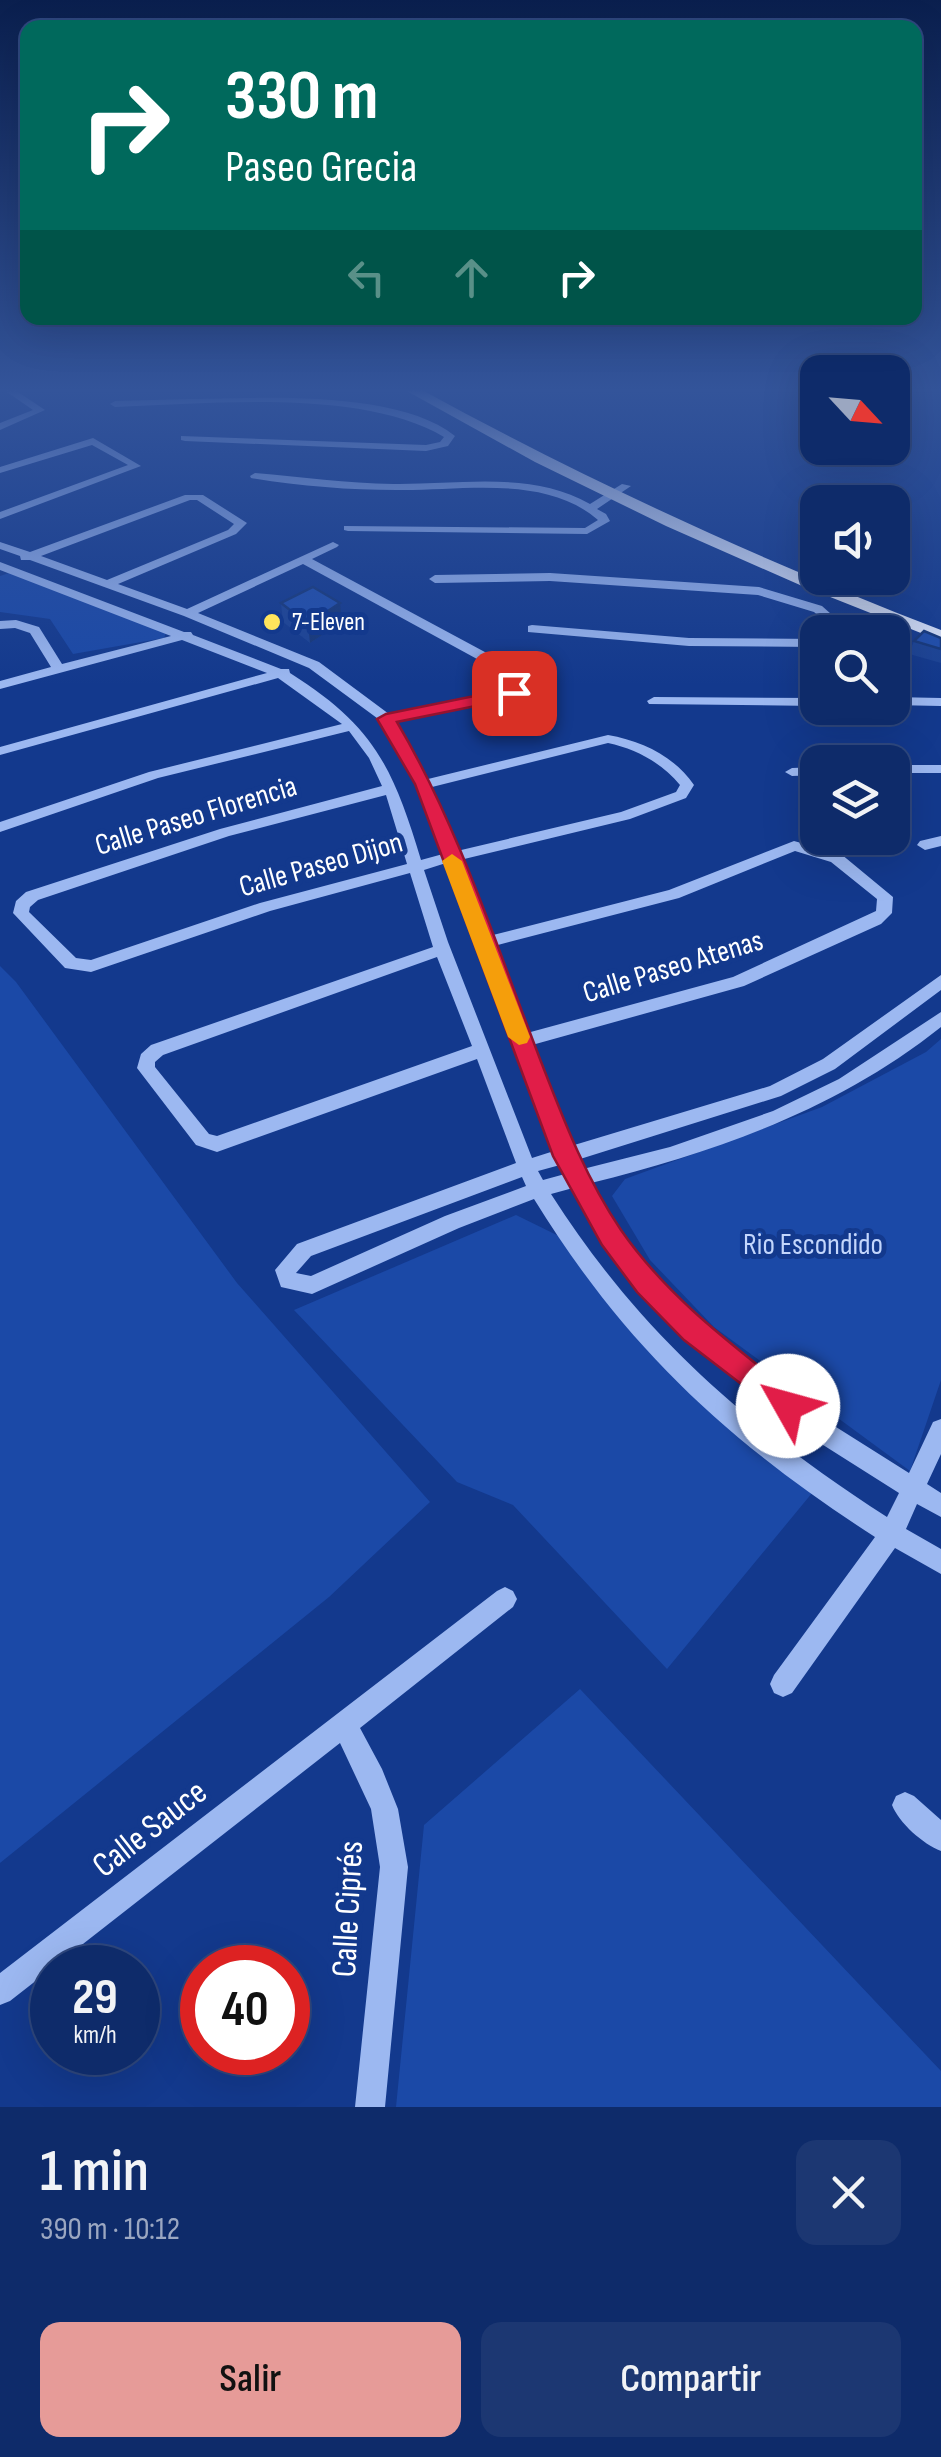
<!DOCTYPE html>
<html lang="es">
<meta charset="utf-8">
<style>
body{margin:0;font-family:"Sofia Sans Condensed",sans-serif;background:#1c3772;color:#f1f3f6;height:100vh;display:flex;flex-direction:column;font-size:38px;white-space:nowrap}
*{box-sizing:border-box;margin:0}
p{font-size:32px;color:#9ba7c1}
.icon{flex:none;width:55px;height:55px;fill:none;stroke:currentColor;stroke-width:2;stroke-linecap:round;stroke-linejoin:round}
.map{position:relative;height:2107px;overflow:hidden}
.details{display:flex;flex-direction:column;background:#0e2b6a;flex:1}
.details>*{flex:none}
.top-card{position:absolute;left:20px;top:20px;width:902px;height:305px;border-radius:20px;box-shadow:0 10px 40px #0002,0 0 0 2px #2e477e;background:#00695c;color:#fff;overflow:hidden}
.needle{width:65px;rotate:116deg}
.tools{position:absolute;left:800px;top:355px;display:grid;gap:20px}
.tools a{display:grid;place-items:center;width:110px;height:110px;border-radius:20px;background:#0e2b6a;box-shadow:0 10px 40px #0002,0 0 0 2px #2e477e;font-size:50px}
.speed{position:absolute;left:30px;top:1945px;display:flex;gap:20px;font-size:50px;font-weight:700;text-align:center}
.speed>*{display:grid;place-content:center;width:130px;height:130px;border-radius:50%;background:#0e2b6a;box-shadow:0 10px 40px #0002,0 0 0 2px #2e477e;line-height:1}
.speed small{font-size:25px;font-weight:400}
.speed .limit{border:15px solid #d22;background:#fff;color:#111}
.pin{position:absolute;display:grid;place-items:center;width:85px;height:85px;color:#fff;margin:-42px;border-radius:20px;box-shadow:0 5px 15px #0006}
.me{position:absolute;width:110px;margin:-55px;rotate:308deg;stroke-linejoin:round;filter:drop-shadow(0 0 8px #0008)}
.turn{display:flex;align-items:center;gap:35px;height:210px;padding:0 40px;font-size:45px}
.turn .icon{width:130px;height:130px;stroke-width:2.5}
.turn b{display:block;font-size:70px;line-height:85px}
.lanes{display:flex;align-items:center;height:95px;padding:0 40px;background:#0003;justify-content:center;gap:50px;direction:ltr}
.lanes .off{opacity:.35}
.round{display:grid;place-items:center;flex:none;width:105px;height:105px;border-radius:20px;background:#1c3772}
.head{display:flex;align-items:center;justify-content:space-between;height:170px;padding:0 40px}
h1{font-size:60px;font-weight:600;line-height:75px}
.cta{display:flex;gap:20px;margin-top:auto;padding:20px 40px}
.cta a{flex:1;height:115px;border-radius:20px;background:#e69b98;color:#111;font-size:40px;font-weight:600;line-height:115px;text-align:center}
.cta a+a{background:#1c3772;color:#f1f3f6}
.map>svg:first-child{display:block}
</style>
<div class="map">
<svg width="941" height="2107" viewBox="0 0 941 2107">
<rect width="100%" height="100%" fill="#13398d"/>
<path fill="#1b49a7" d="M 12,572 L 168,628 L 164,638 L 73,654 L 50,619 L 0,612 L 0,576 Z
M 0,966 L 16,982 L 237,1283 L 430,1502 L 329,1597 L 0,1863 Z
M 941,1039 L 941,1380 L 910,1471 L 714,1327 L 650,1260 L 612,1196 L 625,1179 L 822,1107 L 926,1052 Z
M 516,1215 L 569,1241 L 665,1361 L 817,1487 L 667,1669 L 513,1505 L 457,1482 L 294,1310 Z
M 580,1689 L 941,2071 L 941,2107 L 396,2107 L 424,1825 Z"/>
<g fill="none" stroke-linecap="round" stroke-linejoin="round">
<path fill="#9cb8f1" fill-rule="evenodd" d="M 4,390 L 15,390 L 45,410 L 0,430 L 0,423 L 33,410 Z
M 191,399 C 264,398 397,390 455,436 L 448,446 L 426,451 L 185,441 L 181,440 L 181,436 L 426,445 L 440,442 L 444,437 C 361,388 210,404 115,407 L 110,404 L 115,401 Z
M 93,438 L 141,466 L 0,519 L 0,512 L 128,465 L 92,445 L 0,473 L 0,467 Z
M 255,473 C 301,477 347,483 393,484 C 457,485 531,470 590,504 L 622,484 L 631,486 L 597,509 L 606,514 L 610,521 L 587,534 L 348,531 L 344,530 L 344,526 L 585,528 L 598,520 C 545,474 462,491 397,490 C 349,490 298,486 251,478 L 250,476 Z
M 185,495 L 203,495 L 247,523 L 236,534 L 118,584 L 187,609 L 333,542 L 339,545 L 337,547 L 312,559 L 509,665 L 525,679 L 527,682 L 519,696 L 511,700 L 394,722 L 428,779 L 608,735 C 642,741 674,756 694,785 L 686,798 L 630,819 L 460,860 L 489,936 L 669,890 L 794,841 L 841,854 L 893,897 L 892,913 L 881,924 L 744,986 L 532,1045 L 571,1146 L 770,1086 L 823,1059 L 941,975 L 941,990 L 835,1069 L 781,1096 L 577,1160 L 583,1169 L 670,1147 L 773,1111 L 839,1079 L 941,1012 L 941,1027 C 838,1109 717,1152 591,1183 L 619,1231 L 653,1277 L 753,1366 L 817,1415 L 909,1473 L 933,1422 L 941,1419 L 941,1454 L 927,1484 L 941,1493 L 941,1517 L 917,1504 L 906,1529 L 941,1549 L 941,1574 L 895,1548 L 792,1693 L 783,1697 L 774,1693 L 770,1684 L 774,1675 L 875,1537 C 729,1443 625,1347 534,1199 L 459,1228 L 312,1294 L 281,1287 L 275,1270 L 297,1244 L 516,1163 L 477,1059 L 217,1152 L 196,1145 L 137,1068 L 141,1054 L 151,1045 L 433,947 L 410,873 L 270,911 L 91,972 L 65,968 L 13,913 L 16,901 L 26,892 L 220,829 L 382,786 L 369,758 L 349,731 L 158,778 L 0,832 L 0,822 L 149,772 L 342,724 L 278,678 L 0,755 L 0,747 L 267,673 L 182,640 L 0,689 L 0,681 L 51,667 L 30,633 L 15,628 L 0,629 L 0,621 L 16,620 L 39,627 L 62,664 L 171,636 L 0,570 L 0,562 L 184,632 L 191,632 L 193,635 L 281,669 L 289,669 L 290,673 C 374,726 393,767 421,860 L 443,854 L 417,784 L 381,721 L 309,668 L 184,616 L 30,560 L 21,560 L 20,556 L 0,549 L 0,542 L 30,552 ZM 190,500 L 197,500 L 234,524 L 228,530 L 107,580 L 41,556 ZM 303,564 L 499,671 L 513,683 L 509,690 L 389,714 L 319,662 L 198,613 ZM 608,743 C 636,749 662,763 680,785 L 676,792 L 621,812 L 457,851 L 432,787 ZM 386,795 L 407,864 L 260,903 L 91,960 L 76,958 L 29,912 L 30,907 L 38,900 L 229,836 ZM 795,851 L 831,862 L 877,899 L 876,911 L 733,977 L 527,1033 L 494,946 L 679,898 ZM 446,863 L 554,1151 L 532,1158 L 448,942 L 424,870 ZM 437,957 L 472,1046 L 217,1136 L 209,1134 L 155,1067 L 155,1062 L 163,1055 ZM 560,1165 L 565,1174 L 543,1180 L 538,1171 ZM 522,1177 L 526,1186 L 445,1216 L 311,1276 L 296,1273 L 311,1256 ZM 573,1188 L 605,1243 L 639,1289 L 737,1380 L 801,1431 L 899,1493 L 887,1517 C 748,1427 641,1335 551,1194 Z
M 550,573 L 759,587 L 822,606 L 840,622 L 841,632 L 829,632 L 830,626 L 814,612 L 758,595 L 550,581 L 435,583 L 429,579 L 435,575 Z
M 532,625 L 689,638 L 818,639 L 818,647 L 689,646 L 528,632 L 528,626 Z
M 654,697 L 818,698 L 818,706 L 649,704 L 647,701 Z
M 892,697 L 941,698 L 941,706 L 892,705 Z
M 892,765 L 941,765 L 941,773 L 892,773 Z
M 818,767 L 818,775 L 792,776 L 785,772 L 792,768 Z
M 941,836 L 941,846 L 925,850 L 917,845 L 920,841 Z
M 505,1587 L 513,1591 L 517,1599 L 513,1607 L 360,1728 L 382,1769 L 398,1809 L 408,1867 L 385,2107 L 355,2107 L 380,1867 L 371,1809 L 340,1743 L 10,2001 L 0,2005 L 0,1973 L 497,1591 Z
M 905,1792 L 914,1796 L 941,1820 L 941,1851 C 923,1844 899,1823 892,1805 L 896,1796 Z"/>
<path fill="#e6edff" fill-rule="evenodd" d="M 405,390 L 422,390 C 590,482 763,561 941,630 L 941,641 L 800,585 L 666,526 L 535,462 Z"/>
</g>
<path fill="#1c4395" d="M 281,603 L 342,622 L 310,643 L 283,622 Z
M 941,638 L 941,663 L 909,654 L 914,641 Z"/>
<path fill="#163779" d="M 340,603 L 342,622 L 310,643 L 308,624 Z"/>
<path fill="#204ead" stroke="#163779" stroke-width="2.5" d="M 313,587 L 340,603 L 308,624 L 281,603 Z
M 924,631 L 941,638 L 941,649 L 914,641 Z"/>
<linearGradient id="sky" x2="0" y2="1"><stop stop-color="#0a1f4e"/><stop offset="0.57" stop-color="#33549a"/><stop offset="1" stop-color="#33549a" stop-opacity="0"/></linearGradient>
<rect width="941" height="685" fill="url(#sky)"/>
<path fill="#e11d48" stroke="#92132f" stroke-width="2.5" d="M 514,688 L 522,693 L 520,697 L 397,722 C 459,827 496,945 540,1059 C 563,1118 585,1177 621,1230 C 668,1298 734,1346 798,1397 L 802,1406 L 798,1416 L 788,1420 L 684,1340 L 637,1292 L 602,1245 L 553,1156 L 415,784 L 377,719 L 386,714 Z"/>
<path fill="#f59e0b" d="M 452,854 L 462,861 L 530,1037 L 527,1043 L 519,1045 L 508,1037 L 442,861 Z"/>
<circle fill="#ffe45c" stroke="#13398d" stroke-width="4" cx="272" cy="622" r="10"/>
<g text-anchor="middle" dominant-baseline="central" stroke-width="10" stroke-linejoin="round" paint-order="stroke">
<g font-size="25" fill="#fff" stroke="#13398d" text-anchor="start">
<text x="292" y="622">7-Eleven</text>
</g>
<g font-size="30" fill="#fff" stroke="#13398d">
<text transform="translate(196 816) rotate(-17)">Calle Paseo Florencia</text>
<text transform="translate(321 865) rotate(-16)">Calle Paseo Dijon</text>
<text transform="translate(673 967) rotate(-17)">Calle Paseo Atenas</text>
</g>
<g font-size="30" fill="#c3d6fc" stroke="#13398d">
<text x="813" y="1245">Rio Escondido</text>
</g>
<g font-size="35" fill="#fff" stroke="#13398d">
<text transform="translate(150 1829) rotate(-38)">Calle Sauce</text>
<text transform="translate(348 1909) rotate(-87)">Calle Ciprés</text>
</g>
</g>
</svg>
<div class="tools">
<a><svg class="needle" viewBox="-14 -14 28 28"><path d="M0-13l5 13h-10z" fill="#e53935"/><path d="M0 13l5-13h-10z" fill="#9ba7c1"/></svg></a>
<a><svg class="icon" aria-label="sound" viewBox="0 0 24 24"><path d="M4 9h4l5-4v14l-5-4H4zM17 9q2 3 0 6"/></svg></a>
<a><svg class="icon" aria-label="search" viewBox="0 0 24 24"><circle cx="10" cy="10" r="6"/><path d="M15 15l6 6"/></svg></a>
<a><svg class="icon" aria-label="layers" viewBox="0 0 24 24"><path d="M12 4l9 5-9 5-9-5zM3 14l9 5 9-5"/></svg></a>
</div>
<div class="speed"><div>29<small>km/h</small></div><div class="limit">40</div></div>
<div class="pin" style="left:514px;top:693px;background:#d93025"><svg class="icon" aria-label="arrive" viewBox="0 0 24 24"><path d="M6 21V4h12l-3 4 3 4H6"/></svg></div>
<svg class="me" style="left:788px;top:1406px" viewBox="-20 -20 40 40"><circle r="19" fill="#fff"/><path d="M0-13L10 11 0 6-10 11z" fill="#e11d48"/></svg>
<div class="top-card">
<div class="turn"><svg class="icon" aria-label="right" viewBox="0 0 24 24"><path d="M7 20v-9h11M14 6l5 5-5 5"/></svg><div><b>330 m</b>Paseo Grecia</div></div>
<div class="lanes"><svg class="icon off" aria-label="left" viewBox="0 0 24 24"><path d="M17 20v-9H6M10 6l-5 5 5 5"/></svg><svg class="icon off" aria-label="ahead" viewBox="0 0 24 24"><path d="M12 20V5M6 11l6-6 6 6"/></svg><svg class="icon" aria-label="right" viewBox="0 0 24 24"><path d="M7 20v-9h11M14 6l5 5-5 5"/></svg></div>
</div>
</div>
<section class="details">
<div class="head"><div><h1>1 min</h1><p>390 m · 10:12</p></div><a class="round"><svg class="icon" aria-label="close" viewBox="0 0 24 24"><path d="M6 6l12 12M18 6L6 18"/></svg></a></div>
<div class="cta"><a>Salir</a><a>Compartir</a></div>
</section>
